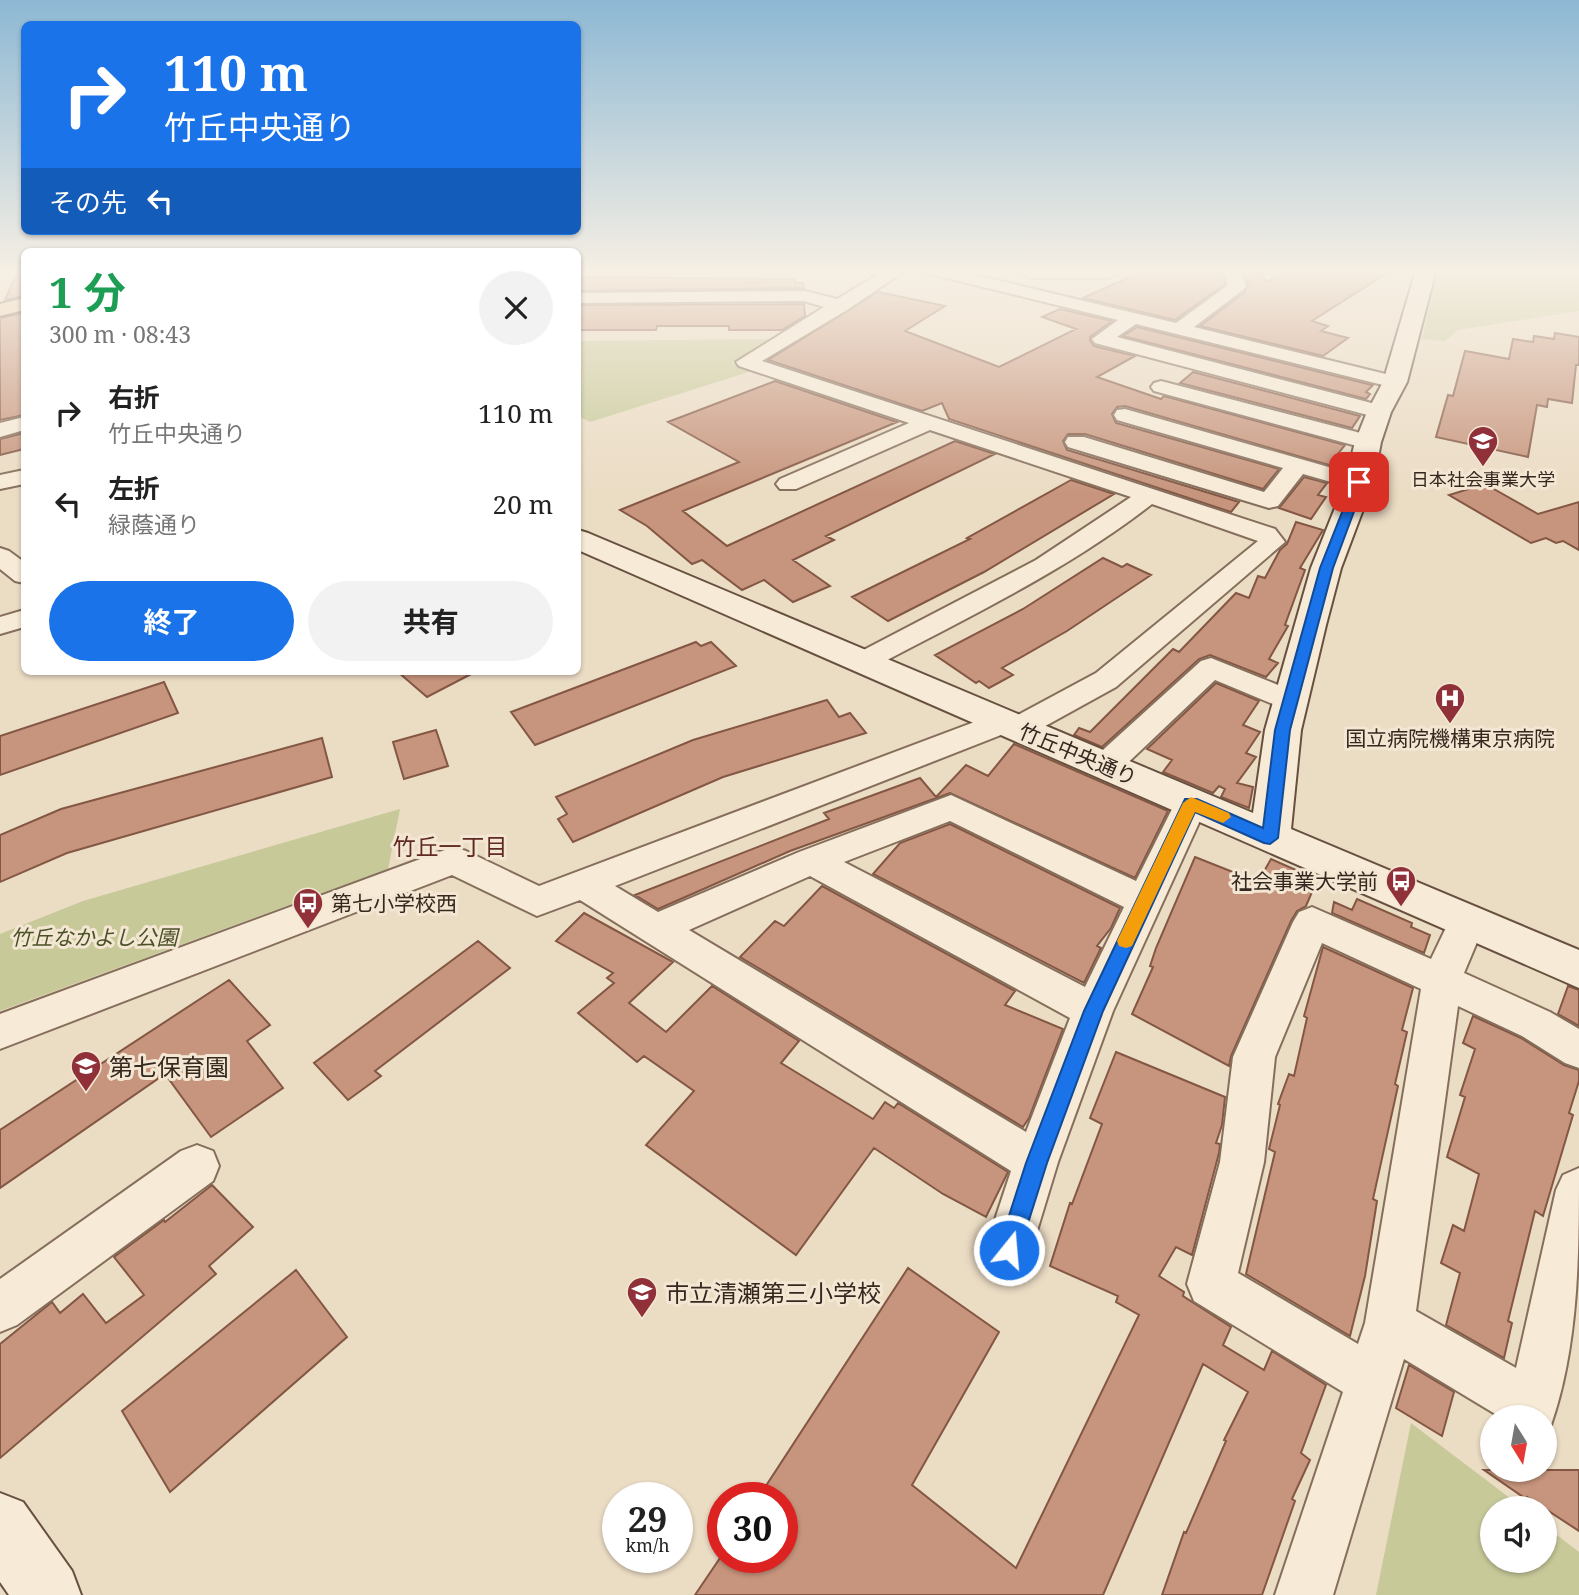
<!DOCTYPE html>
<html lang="ja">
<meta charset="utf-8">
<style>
body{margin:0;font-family:"Noto Serif","Noto Sans JP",serif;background:#f2f2f2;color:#222;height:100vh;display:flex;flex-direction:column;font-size:26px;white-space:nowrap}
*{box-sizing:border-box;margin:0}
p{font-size:23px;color:#767676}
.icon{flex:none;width:38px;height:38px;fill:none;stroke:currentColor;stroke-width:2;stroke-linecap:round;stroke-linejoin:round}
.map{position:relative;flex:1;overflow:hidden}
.sheet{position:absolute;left:21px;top:248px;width:560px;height:427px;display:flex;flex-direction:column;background:#fff;border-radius:10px;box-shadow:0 2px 5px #0004}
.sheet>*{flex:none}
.guide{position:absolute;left:21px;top:21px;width:560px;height:214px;border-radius:10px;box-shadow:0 2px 5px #0004;background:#1a73e8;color:#fff;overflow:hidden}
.needle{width:46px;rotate:169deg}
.fabs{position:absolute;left:1480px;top:1405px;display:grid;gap:14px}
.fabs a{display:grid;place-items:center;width:77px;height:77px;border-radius:50%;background:#fff;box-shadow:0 2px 5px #0004;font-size:35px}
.speed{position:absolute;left:602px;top:1482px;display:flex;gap:14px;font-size:35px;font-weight:700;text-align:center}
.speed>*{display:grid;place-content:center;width:91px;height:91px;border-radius:50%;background:#fff;box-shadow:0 2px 5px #0004;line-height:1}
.speed small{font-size:18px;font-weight:400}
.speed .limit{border:10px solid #d22;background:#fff;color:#111}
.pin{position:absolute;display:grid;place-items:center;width:60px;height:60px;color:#fff;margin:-30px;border-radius:14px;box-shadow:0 4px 10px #0006}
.me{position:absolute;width:77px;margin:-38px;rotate:17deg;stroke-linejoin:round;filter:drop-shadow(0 0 5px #0008)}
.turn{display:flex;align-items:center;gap:24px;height:147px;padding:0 28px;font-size:32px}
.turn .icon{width:91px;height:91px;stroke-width:2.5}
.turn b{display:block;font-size:49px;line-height:60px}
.then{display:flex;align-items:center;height:66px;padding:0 28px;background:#0003;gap:14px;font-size:26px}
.round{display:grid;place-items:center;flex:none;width:74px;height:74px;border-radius:37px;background:#f2f2f2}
.overview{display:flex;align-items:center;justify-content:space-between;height:119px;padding:0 28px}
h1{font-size:42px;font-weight:700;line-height:52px;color:#1e9e55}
.primary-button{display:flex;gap:14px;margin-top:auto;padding:14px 28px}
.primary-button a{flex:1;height:80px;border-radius:42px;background:#1a73e8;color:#fff;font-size:28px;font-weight:700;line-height:80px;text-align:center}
.primary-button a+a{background:#f2f2f2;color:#222}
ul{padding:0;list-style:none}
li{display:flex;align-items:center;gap:21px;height:91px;padding:0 28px}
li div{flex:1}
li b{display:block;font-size:26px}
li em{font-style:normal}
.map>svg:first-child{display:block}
</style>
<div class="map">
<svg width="1579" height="1595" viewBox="0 0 1579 1595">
<rect width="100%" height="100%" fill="#ebdcc4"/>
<path fill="#c7c999" d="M 1437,270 L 1579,270 L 1579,311 L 1458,330 L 1445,341 L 1422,339 Z
M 776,339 L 731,363 L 752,371 L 590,422 L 578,416 L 578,341 Z
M 400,809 L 388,869 L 0,1011 L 0,934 L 83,901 Z
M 1411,1423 L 1523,1508 L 1493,1508 L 1493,1561 L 1545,1561 L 1545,1526 L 1579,1552 L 1579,1595 L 1376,1595 Z"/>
<path fill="#c7957d" stroke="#835743" stroke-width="2" d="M 18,270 L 24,270 L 24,296 L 5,300 Z
M 1145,270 L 1222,270 L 1225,284 L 1175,320 L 1083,298 Z
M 1243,270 L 1259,270 L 1266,282 L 1287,270 L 1351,270 L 1384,275 L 1312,321 L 1328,326 L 1321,331 L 1348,338 L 1323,356 L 1200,326 L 1245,292 L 1248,285 Z
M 578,277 L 795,279 L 795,283 L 803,283 L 804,288 L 578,291 Z
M 878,292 L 945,306 L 905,331 L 999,367 L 1076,329 L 1042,317 L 1060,309 L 1112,321 L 1090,337 L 1090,341 L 1094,346 L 1135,356 L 1097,377 L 1161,399 L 1164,396 L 1345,445 L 1337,455 L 1344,457 L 1336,467 L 1125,406 L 1117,407 L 1112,414 L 1116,423 L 1279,469 L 1263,489 L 1085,434 L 1068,434 L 1063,441 L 1067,450 L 1239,502 L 1231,512 L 949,419 L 942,403 L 922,411 L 768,360 Z
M 804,304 L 805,316 L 782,330 L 729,330 L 729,326 L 657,326 L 656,330 L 578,330 L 578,305 Z
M 24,313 L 24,415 L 0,420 L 0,318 Z
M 1137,327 L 1372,385 L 1373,385 L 1366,392 L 1370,394 L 1366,399 L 1123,336 Z
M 1555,333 L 1579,337 L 1579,365 L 1576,365 L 1572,403 L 1548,399 L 1547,407 L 1537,405 L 1528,457 L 1436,437 L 1448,395 L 1453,396 L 1465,351 L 1509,359 L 1513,339 L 1533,342 L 1534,336 L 1554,339 Z
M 1193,372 L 1360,416 L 1352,428 L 1180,383 Z
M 775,381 L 897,422 L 683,511 L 727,546 L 955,441 L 995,454 L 826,536 L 834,540 L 793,560 L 830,586 L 793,602 L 764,580 L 742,590 L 702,560 L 692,564 L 647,526 L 620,510 L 739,462 L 668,422 Z
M 24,433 L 24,449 L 0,455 L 0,439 Z
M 1304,477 L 1327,483 L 1318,495 L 1326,497 L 1311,519 L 1279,508 Z
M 1071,480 L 1114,494 L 984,572 L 888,621 L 852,597 L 970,539 L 967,538 Z
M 1485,484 L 1538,514 L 1579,502 L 1579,550 L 1563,541 L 1556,543 L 1546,538 L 1531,543 L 1449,495 Z
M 1296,522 L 1323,530 L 1300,568 L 1305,570 L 1285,625 L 1288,626 L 1269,659 L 1278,663 L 1266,677 L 1210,655 L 1199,659 L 1102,747 L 1074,735 L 1079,728 L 1090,732 L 1173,649 L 1179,652 L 1236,593 L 1249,598 L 1258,576 L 1265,578 L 1280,550 L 1287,544 Z
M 1103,558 L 1122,567 L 1127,564 L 1151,575 L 1067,631 L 1002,668 L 1013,675 L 989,688 L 979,681 L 976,683 L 935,655 L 1023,609 Z
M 696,642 L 701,646 L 711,642 L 736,666 L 535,745 L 511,712 Z
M 398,672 L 475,672 L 427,697 Z
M 164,682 L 178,713 L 0,775 L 0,736 Z
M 1216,683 L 1259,701 L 1243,725 L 1260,732 L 1246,753 L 1256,757 L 1237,783 L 1253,787 L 1249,808 L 1221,797 L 1225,789 L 1219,786 L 1213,793 L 1163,772 L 1172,760 L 1147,749 Z
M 827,700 L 839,717 L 850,713 L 866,733 L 723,777 L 573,842 L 558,819 L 567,814 L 556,797 L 693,740 Z
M 436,730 L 448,766 L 404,779 L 393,742 Z
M 322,738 L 332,777 L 67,853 L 0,882 L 0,835 L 61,809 Z
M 1014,744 L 1168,811 L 1135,878 L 950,793 L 790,851 L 658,909 L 635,895 L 829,819 L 824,813 L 920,778 L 936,797 L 966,765 L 988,776 Z
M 950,824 L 1120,908 L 1111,928 L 1097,946 L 1101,948 L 1084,983 L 873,874 L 900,843 Z
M 1195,857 L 1258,882 L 1271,859 L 1312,877 L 1306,890 L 1312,892 L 1306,906 L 1297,911 L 1291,921 L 1231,1056 L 1229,1066 L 1132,1014 L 1153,967 L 1150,966 L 1156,948 Z
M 822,886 L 1015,991 L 1005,1005 L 1063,1029 L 1029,1118 L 1023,1127 L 740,957 L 775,921 L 784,926 Z
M 1357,899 L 1412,923 L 1411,927 L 1430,935 L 1424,953 L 1332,913 L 1334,902 L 1352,910 Z
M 584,913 L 673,962 L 629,1003 L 666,1032 L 712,986 L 799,1041 L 781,1063 L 873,1119 L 885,1102 L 894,1108 L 898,1103 L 1008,1172 L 986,1217 L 943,1194 L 874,1148 L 796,1255 L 646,1145 L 694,1091 L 644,1056 L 637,1062 L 578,1013 L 614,983 L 607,978 L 613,973 L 556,941 Z
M 478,941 L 510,968 L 375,1071 L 381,1076 L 348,1100 L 314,1063 Z
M 1323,947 L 1413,988 L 1402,1030 L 1407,1032 L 1395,1084 L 1398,1086 L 1373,1199 L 1377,1201 L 1365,1276 L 1350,1336 L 1246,1274 L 1275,1152 L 1269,1149 L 1280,1105 L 1278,1104 L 1289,1074 L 1294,1076 L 1307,1018 L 1304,1016 Z
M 229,980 L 270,1025 L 247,1041 L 283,1088 L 211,1137 L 165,1074 L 0,1188 L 0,1130 Z
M 1568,986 L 1579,990 L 1579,1026 L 1558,1014 Z
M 1473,1016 L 1521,1038 L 1564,1065 L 1579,1070 L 1579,1081 L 1569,1113 L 1573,1115 L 1543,1216 L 1535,1211 L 1508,1321 L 1512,1323 L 1504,1358 L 1446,1325 L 1460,1273 L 1441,1263 L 1453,1225 L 1464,1231 L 1479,1174 L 1447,1157 L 1465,1097 L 1460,1095 L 1475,1049 L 1463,1043 Z
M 1116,1052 L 1225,1097 L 1222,1125 L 1216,1143 L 1220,1144 L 1219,1153 L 1192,1255 L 1176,1247 L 1159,1276 L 1184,1292 L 1183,1296 L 1231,1327 L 1223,1345 L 1264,1370 L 1272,1351 L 1326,1385 L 1301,1453 L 1310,1460 L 1292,1499 L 1295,1501 L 1262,1595 L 1162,1595 L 1184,1532 L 1186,1533 L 1226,1441 L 1224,1440 L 1248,1392 L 1203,1364 L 1103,1595 L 695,1595 L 720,1558 L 782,1558 L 782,1498 L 758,1498 L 908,1268 L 999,1332 L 912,1485 L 1016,1568 L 1139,1315 L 1116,1302 L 1118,1296 L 1050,1266 L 1070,1203 L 1072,1204 L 1102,1124 L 1090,1118 Z
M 212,1185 L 253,1227 L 209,1266 L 216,1274 L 0,1458 L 0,1344 L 52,1302 L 60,1313 L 83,1294 L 106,1323 L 144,1295 L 114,1257 L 164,1220 L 165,1222 Z
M 296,1270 L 347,1337 L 170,1492 L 122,1411 Z
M 1409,1365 L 1454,1392 L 1442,1436 L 1396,1408 Z
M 1484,1470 L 1579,1470 L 1579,1531 L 1527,1497 L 1526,1499 Z"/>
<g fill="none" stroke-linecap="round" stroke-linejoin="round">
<g stroke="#856e5c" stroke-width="4">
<path id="street" d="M 886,270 L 902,270 L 903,272 L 847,310 L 762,361 L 1275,529 L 1285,542 L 1116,687 L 1029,735 L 1018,738 L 1006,733 L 615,886 L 658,912 L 799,852 L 951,795 L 1136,881 L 1179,795 L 1191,791 L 1203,795 L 1208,803 L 1113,1011 L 1058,1162 L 1026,1267 L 1009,1274 L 992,1267 L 985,1250 L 1011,1171 L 580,900 L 537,916 L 452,875 L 0,1049 L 0,1014 L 442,851 L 454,847 L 466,851 L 539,886 L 993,715 L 1004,712 L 1016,716 L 1096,673 L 1258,541 L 1152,504 C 1066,571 968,617 872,668 L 862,671 L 852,668 L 847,662 L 852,656 L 1036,560 L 1131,497 L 930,430 L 796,489 L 780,489 L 776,484 L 780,479 L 909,423 L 739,366 L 736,362 L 824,307 L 804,301 L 578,303 L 578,293 L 805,291 L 837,299 ZM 950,821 L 1124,907 L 1085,987 L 844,862 ZM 810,876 L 1070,1018 L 1026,1132 L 689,930 Z
M 927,270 L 955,270 L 1176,323 L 1228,285 L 1224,270 L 1240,270 L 1246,286 L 1243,290 L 1194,327 L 1402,378 L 1405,382 L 1402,386 L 1395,388 L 1136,324 L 1117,337 L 1387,407 L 1390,412 L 1387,417 L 1379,418 L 1095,343 L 1092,339 L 1118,320 L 930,274 Z
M 1022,270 L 1115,270 L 1118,273 L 1109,278 L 1033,278 L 1027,277 Z
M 1161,381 L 1376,437 L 1379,442 L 1376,447 L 1368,449 L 1154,391 L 1151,387 L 1154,383 Z
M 1125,409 L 1367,478 L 1371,483 L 1367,488 L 1359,490 L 1303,474 L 1278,506 L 1269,508 L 1068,447 L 1065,442 L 1068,437 L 1084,437 L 1264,492 L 1283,468 L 1117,420 L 1114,415 L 1117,410 Z
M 24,417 L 24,430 L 0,437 L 0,423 Z
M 24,470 L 24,484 L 0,489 L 0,475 Z
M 0,548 L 9,551 L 24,562 L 24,583 L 15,581 L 0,569 Z
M 24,610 L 24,627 L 0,634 L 0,617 Z
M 1211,658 L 1303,695 L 1307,702 L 1303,709 L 1292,712 L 1215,680 L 1116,774 L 1105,777 L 1094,774 L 1089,766 L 1094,758 L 1201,661 Z
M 1312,907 L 1431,959 L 1453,913 L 1466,908 L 1479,913 L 1485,923 L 1464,973 L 1550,1012 L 1579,1029 L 1579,1068 L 1565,1063 L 1522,1036 L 1458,1006 L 1416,1311 L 1516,1368 L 1556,1190 L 1563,1175 L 1579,1168 C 1579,1253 1579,1345 1551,1425 L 1545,1428 L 1545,1418 L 1502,1418 L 1404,1359 L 1333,1595 L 1275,1595 L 1343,1392 L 1194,1301 L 1187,1284 L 1220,1162 L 1233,1057 L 1293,922 L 1299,912 ZM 1322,943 L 1421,989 L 1365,1323 L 1358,1344 L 1238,1273 L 1264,1162 L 1275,1057 Z
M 197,1145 L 213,1151 L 219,1166 L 213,1181 L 17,1325 L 0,1332 L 0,1279 L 181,1151 Z"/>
</g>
<g stroke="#67503f" stroke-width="4">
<path id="secondary" d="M 1416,270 L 1436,270 L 1407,382 L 1391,412 L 1381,442 L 1373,483 L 1341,568 L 1326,625 L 1301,730 L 1291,829 L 1579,950 L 1579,988 L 578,550 L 578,530 L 588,533 L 1253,813 L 1265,730 L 1311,568 L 1345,483 L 1355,442 L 1367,412 L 1383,382 Z
M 0,1493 L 23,1502 L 72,1571 L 81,1595 L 9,1595 L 0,1582 Z"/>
</g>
<g stroke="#533d30" stroke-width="4">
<path id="primary" d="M 24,298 L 24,310 L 0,316 L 0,304 Z"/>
</g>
<use href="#street" fill="#f7ebd7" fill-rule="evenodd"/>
<use href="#secondary" fill="#f7ebd7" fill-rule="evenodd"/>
<use href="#primary" fill="#eccd9f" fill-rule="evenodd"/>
</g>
<linearGradient id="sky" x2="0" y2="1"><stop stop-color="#8db8d4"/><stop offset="0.55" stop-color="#f6efe4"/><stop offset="1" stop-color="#f6efe4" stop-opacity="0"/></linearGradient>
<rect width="1579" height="493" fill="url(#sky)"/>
<path fill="#1a73e8" stroke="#114b97" stroke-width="2" d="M 1359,479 L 1365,482 L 1333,568 L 1290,730 L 1278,838 L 1270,844 L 1264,843 L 1195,812 L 1103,1011 L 1047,1163 L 1017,1258 L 1009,1261 L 1001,1258 L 998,1250 L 1026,1163 L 1084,1011 L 1185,799 L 1197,799 L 1263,828 L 1275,730 L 1320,568 L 1354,482 Z"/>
<path fill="#f59e0b" d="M 1191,797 L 1229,813 L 1231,817 L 1223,823 L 1195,812 L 1132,946 L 1126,948 L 1119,946 L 1117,941 L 1183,803 Z"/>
<defs>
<g id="university-pin" transform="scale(1.575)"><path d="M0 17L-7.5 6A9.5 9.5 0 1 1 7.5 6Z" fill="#903038" stroke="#f3e7d4"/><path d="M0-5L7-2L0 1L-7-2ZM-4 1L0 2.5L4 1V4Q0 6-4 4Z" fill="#fff"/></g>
<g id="hospital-pin" transform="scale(1.575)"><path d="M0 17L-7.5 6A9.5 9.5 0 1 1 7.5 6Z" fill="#903038" stroke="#f3e7d4"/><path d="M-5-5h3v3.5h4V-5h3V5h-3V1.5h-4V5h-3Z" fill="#fff"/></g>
<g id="bus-pin" transform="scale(1.575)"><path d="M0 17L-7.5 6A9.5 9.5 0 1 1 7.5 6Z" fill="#903038" stroke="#f3e7d4"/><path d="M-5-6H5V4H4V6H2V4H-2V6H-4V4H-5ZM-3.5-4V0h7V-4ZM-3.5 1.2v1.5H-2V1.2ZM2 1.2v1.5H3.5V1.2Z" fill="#fff"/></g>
<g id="school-pin" transform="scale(1.575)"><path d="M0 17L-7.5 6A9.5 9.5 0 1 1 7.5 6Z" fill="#903038" stroke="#f3e7d4"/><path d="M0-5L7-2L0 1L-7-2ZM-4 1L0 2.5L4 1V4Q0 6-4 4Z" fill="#fff"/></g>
</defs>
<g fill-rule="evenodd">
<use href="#university-pin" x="1483" y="441"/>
<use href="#hospital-pin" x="1450" y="698"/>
<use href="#bus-pin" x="1401" y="881"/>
<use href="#bus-pin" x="308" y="903"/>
<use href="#school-pin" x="86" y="1066"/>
<use href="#school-pin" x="642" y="1292"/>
</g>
<g text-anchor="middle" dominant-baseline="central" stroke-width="6" stroke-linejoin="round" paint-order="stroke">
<g font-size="18" fill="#36281f" stroke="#f3e7d4">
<text x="1483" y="479">日本社会事業大学</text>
</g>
<g font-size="21" fill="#36281f" stroke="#f3e7d4">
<text x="1450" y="738">国立病院機構東京病院</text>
<text x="1378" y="881" text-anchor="end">社会事業大学前</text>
<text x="331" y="903" text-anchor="start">第七小学校西</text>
</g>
<g font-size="21" fill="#36281f" stroke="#f3e7d4">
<text transform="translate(1078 754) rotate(23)">竹丘中央通り</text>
</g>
<g font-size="21" font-style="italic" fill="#4a5127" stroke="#f3e7d4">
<text x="94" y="937">竹丘なかよし公園</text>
</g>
<g font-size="23" fill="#602921" stroke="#f3e7d4">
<text x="450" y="846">竹丘一丁目</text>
</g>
<g font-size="24" fill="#36281f" stroke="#f3e7d4" text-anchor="start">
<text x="109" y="1066">第七保育園</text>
<text x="665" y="1292">市立清瀬第三小学校</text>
</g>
</g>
</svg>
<div class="fabs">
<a><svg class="needle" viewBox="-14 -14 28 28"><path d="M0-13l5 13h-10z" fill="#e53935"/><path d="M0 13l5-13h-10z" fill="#767676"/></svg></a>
<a><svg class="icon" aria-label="sound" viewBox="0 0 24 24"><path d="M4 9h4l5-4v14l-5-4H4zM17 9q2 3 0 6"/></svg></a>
</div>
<div class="speed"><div>29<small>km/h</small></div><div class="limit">30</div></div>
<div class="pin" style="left:1359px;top:482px;background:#d93025"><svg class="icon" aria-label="arrive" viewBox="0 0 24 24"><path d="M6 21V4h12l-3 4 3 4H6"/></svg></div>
<svg class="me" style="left:1009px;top:1250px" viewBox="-20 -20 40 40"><circle r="17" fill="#1a73e8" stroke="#fff" stroke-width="3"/><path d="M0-11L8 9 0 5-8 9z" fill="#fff"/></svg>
<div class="guide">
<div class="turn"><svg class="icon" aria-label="right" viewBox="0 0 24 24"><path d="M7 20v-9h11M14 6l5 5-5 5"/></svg><div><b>110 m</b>竹丘中央通り</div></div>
<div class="then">その先<svg class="icon" aria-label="left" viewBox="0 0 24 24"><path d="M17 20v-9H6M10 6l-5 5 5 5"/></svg></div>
</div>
<section class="sheet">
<div class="overview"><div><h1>1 分</h1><p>300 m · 08:43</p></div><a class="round"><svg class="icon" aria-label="close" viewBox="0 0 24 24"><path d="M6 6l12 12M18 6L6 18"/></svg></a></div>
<ul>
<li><svg class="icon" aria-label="right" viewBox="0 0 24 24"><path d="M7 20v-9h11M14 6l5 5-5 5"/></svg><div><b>右折</b><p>竹丘中央通り</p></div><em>110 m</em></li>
<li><svg class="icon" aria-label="left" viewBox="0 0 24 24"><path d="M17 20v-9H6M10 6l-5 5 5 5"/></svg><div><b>左折</b><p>緑蔭通り</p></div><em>20 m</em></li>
</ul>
<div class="primary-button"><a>終了</a><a>共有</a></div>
</section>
</div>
